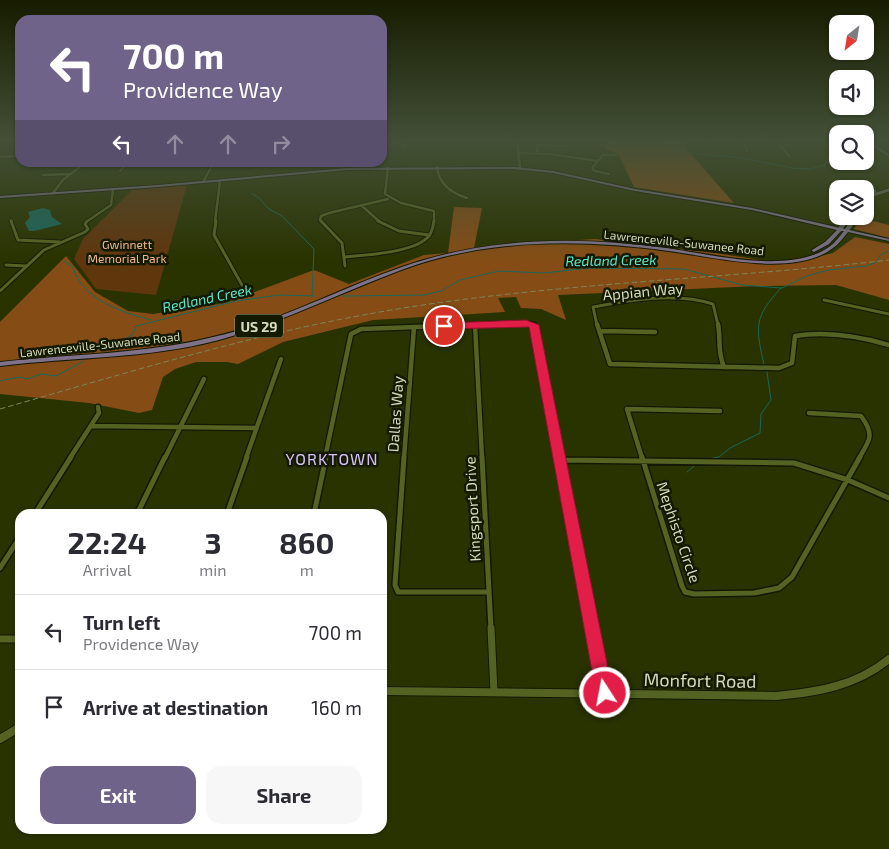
<!DOCTYPE html>
<style>
body{margin:0;font-family:"Exo 2",sans-serif;background:#f7f7f7;color:#2b2b33;height:100vh;display:flex;flex-direction:column;font-size:19px;white-space:nowrap}
*{box-sizing:border-box;margin:0}
p{font-size:16px;color:#7c7c81}
.icon{flex:none;width:28px;height:28px;fill:none;stroke:currentColor;stroke-width:2;stroke-linecap:round;stroke-linejoin:round}
.map{position:relative;flex:1;overflow:hidden}
.sheet{position:absolute;left:15px;top:509px;width:372px;height:325px;display:flex;flex-direction:column;background:#fff;border-radius:15px;box-shadow:0 1px 4px #0004}
.sheet>*{flex:none}
.banner{position:absolute;left:15px;top:15px;width:372px;height:152px;border-radius:15px;box-shadow:0 1px 4px #0004;background:#6f6389;color:#fff;overflow:hidden}
.needle{width:32px;rotate:210deg}
.fabs{position:absolute;left:829px;top:15px;display:grid;gap:10px}
.fabs a{display:grid;place-items:center;width:45px;height:45px;border-radius:10px;background:#fff;box-shadow:0 1px 4px #0004;font-size:25px}
.pin{position:absolute;display:grid;place-items:center;width:42px;height:42px;color:#fff;margin:-21px;border:2px solid #fff;border-radius:50%;box-shadow:0 1px 5px #0007}
.me{position:absolute;width:55px;margin:-28px;rotate:349deg;stroke-linejoin:round;filter:drop-shadow(0 0 4px #0008)}
.turn{display:flex;align-items:center;gap:18px;height:105px;padding:0 25px;font-size:22px}
.turn .icon{width:65px;height:65px;stroke-width:2.5}
.turn b{display:block;font-size:35px;line-height:42px}
.lanes{display:flex;align-items:center;height:48px;padding:0 25px;background:#0003;justify-content:center;gap:25px;direction:ltr}
.lanes .off{opacity:.35}
.eta{display:flex;justify-content:space-evenly;align-items:center;height:85px;text-align:center}
.eta b{font-size:30px;font-weight:700;line-height:35px}
.action{display:flex;gap:10px;margin-top:auto;padding:10px 25px}
.action a{flex:1;height:58px;border-radius:15px;background:#6f6389;color:#fff;font-size:20px;font-weight:700;line-height:58px;text-align:center}
.action a+a{background:#f7f7f7;color:#2b2b33}
ul{padding:0;list-style:none}
li{display:flex;align-items:center;gap:15px;height:75px;padding:0 25px;border-top:1px solid #e1e1e2}
li div{flex:1}
li b{display:block;font-size:19px}
li em{font-style:normal}
.map>svg:first-child{display:block}
</style>
<div class="map">
<svg width="889" height="849" viewBox="0 0 889 849">
<rect width="100%" height="100%" fill="#293300"/>
<path fill="#60360d" d="M 187,185 L 156,295 L 96,289 L 74,259 L 83,239 L 132,190 Z"/>
<path fill="#854d15" d="M 609,141 L 690,141 L 684,146 L 734,203 L 634,187 L 619,155 L 605,148 Z
M 454,207 L 482,208 L 474,248 L 495,245 L 595,239 L 709,252 L 787,264 L 833,253 L 855,237 L 889,244 L 889,300 L 836,285 L 757,286 L 558,295 L 566,320 L 541,309 L 521,308 L 516,297 L 498,298 L 505,312 L 373,320 L 283,342 L 238,364 L 227,362 L 196,362 L 175,369 L 163,377 L 152,410 L 139,413 L 89,403 L 0,394 L 0,322 L 66,256 L 95,292 L 128,311 L 153,314 L 225,303 L 314,270 L 349,284 L 424,255 L 448,253 Z
M 861,218 L 889,225 L 889,238 L 854,229 Z"/>
<path fill="#1a675b" d="M 43,208 L 50,210 L 52,217 L 62,224 L 34,231 L 29,231 L 25,223 L 30,217 L 28,212 Z"/>
<g fill="none" stroke-linecap="round" stroke-linejoin="round">
<path stroke="#1a675b" stroke-width="1" d="M 647,141 L 696,154 L 736,157 L 792,168 L 810,169 L 825,165 L 831,151 L 838,149
M 885,141 L 889,141
M 613,145 L 649,142
M 865,150 L 876,149
M 252,194 L 258,197 L 269,209 L 282,216 L 314,249 L 312,295
M 878,260 L 880,255 L 889,251
M 64,261 L 73,267 C 82,300 121,312 151,320
M 343,296 L 424,295 L 441,291 L 460,280 L 499,271 L 544,273 L 589,268 L 684,269 L 742,285 L 782,288 L 807,276 L 828,270 L 866,266 L 877,262
M 114,346 L 133,334 L 136,326 L 236,301 L 279,295 L 315,296
M 764,365 C 756,327 753,318 781,288
M 0,381 L 19,377 L 27,379 L 41,374 L 56,376 L 84,361
M 713,458 L 719,457 L 730,448 L 760,433 L 761,414 L 771,400 L 767,372
M 687,472 L 694,466"/>
<g stroke="#131900" stroke-width="4">
<path id="minor-far4" d="M 393,141 L 405,146
M 704,141 L 706,146
M 742,141 L 747,151
M 758,141 L 777,142
M 776,141 L 790,157
M 382,143 L 391,141
M 518,153 L 549,154 L 598,161
M 538,154 L 536,145 L 566,146
M 0,157 L 20,156
M 437,167 C 439,184 451,193 467,198
M 388,168 L 385,194 L 401,203 L 434,211 L 434,222
M 120,171 L 128,162
M 609,174 L 595,171 L 592,168 L 603,155 L 616,155
M 43,175 L 71,174
M 203,182 L 214,162
M 53,193 L 63,180 L 86,162
M 362,206 L 380,222
M 11,220 L 12,222
M 86,222 L 111,205 L 113,189
M 215,222 L 220,181
M 322,222 L 320,220 L 321,216 L 329,213 L 388,199"/>
</g>
<g stroke="#131900" stroke-width="5">
<path id="minor-far3" d="M 11,221 L 18,240 L 60,242
M 216,221 L 214,235 L 247,294
M 321,221 L 342,243 L 345,266
M 378,221 L 399,231 L 429,235
M 344,257 C 365,255 411,253 427,238 C 432,234 433,227 434,221
M 6,265 L 26,266
M 0,291 L 44,250 L 85,232 L 88,229 L 85,224 L 87,221
M 824,300 L 889,314
M 464,325 L 526,323 L 534,325
M 597,325 L 593,307 C 632,300 675,292 713,304 L 718,325"/>
</g>
<g stroke="#131900" stroke-width="7">
<path id="minor-far2" d="M 530,324 L 534,325 L 560,458
M 597,324 L 610,364 L 779,368 L 792,363 L 795,336 C 827,331 858,336 889,345
M 718,324 C 721,340 717,351 724,367
M 475,325 L 482,458
M 600,331 L 655,332
M 809,413 L 861,416 C 875,435 870,440 859,458
M 91,426 L 256,428
M 70,458 L 99,413 L 98,407
M 165,458 L 204,379
M 246,458 L 281,359
M 325,458 L 351,334 L 361,329 L 498,324
M 404,458 L 414,327
M 642,458 L 627,409 L 720,411"/>
</g>
<g stroke="#131900" stroke-width="8">
<path id="minor-far1" d="M 404,457 L 395,585 L 398,592 L 488,592
M 482,457 L 491,629
M 559,457 L 593,629
M 642,457 L 682,586 L 685,592 L 694,594 L 754,593 L 779,588 L 792,577 L 860,457
M 560,460 L 794,463 L 848,480 L 889,498
M 35,514 L 71,457
M 137,514 L 165,457
M 227,514 L 247,457
M 314,514 L 326,457
M 0,568 L 20,537"/>
</g>
<g stroke="#131900" stroke-width="9">
<path id="minor" d="M 491,628 L 494,692
M 592,628 L 605,693
M 0,639 L 20,639"/>
</g>
<g stroke="#131900" stroke-width="4.5">
<path id="tertiary-far1" d="M 517,141 L 520,168"/>
</g>
<g stroke="#131900" stroke-width="10">
<path id="tertiary" d="M 382,691 L 776,696 C 818,692 856,686 889,659
M 0,739 L 20,727"/>
</g>
<g stroke="#131900" stroke-width="4.5">
<path id="secondary-far1" d="M 865,195 L 875,191
M 865,203 L 873,195 L 889,190
M 835,210 L 838,211
M 845,222 L 849,216
M 852,222 L 856,216"/>
</g>
<g stroke="#131900" stroke-width="6">
<path id="secondary" d="M 840,229 L 846,221
M 847,230 L 853,221"/>
</g>
<g stroke="#131900" stroke-width="2">
<path id="primary" d="M 865,141 L 869,141 L 889,154 L 889,157 Z
M 514,167 L 553,171 L 635,189 L 752,208 L 889,239 L 889,241 L 848,232 C 843,238 839,244 833,248 C 794,278 714,257 669,251 C 581,239 489,238 404,269 C 342,292 283,322 219,340 C 148,359 72,357 0,366 L 0,362 C 71,354 144,354 213,337 C 279,322 338,289 402,267 C 487,237 577,236 666,248 C 711,254 789,275 829,247 C 835,243 839,237 844,231 L 841,231 L 829,244 L 814,252 L 812,251 L 812,250 L 825,242 L 837,230 L 752,210 L 635,191 L 553,173 L 514,169 L 347,170 L 158,187 L 0,198 L 0,196 L 158,185 L 347,168 Z"/>
</g>
<use href="#minor-far4" stroke="#556322" stroke-width="2.5"/>
<use href="#minor-far3" stroke="#556322" stroke-width="3"/>
<use href="#minor-far2" stroke="#556322" stroke-width="4.5"/>
<use href="#minor-far1" stroke="#556322" stroke-width="5"/>
<use href="#minor" stroke="#556322" stroke-width="7"/>
<use href="#tertiary-far1" stroke="#556322" stroke-width="3"/>
<use href="#tertiary" stroke="#556322" stroke-width="8"/>
<use href="#secondary-far1" stroke="#6a6a56" stroke-width="3"/>
<use href="#secondary" stroke="#6a6a56" stroke-width="4.5"/>
<use href="#primary" fill="#7e7189" fill-rule="evenodd"/>
<path stroke="#7c865b" stroke-width="1" stroke-dasharray="5.5 3" stroke-linecap="butt" d="M 0,409 C 140,369 279,326 423,305 C 578,282 734,278 889,260"/>
</g>
<linearGradient id="sky" x2="0" y2="1"><stop stop-color="#171c00"/><stop offset="0.54" stop-color="#435037"/><stop offset="1" stop-color="#435037" stop-opacity="0"/></linearGradient>
<rect width="889" height="260" fill="url(#sky)"/>
<path fill="#e11d48" stroke="#92132f" d="M 526,320 L 539,325 L 613,693 L 611,699 L 605,701 L 599,699 L 596,693 L 529,327 L 444,329 L 440,326 L 444,323 Z"/>
<g text-anchor="middle" dominant-baseline="central" stroke-width="5" stroke-linejoin="round" paint-order="stroke">
<g font-size="12" fill="#d3dcbb" stroke="#141901">
<text transform="translate(684 242) rotate(6)">Lawrenceville-Suwanee Road</text>
<text transform="translate(100 344) rotate(-6)">Lawrenceville-Suwanee Road</text>
</g>
<g font-size="12" fill="#f4b988" stroke="#141901">
<text x="127" y="244">Gwinnett<tspan x="127" dy="14">Memorial Park</tspan></text>
</g>
<g font-size="14" font-style="italic" fill="#5ce7cf" stroke="#141901">
<text transform="translate(611 260) rotate(-1)">Redland Creek</text>
<text transform="translate(207 298) rotate(-12)">Redland Creek</text>
</g>
<rect fill="#141901" stroke="#9aa283" stroke-width="1" x="235" y="314.5" width="48" height="23" rx="4"/>
<g font-size="14" font-weight="bold" fill="#d3dcbb">
<text x="259" y="326">US 29</text>
</g>
<g font-size="15" fill="#d3dcbb" stroke="#141901">
<text transform="translate(643 291) rotate(-5)">Appian Way</text>
<text transform="translate(395 414) rotate(-86)">Dallas Way</text>
<text transform="translate(472 509) rotate(-93)">Kingsport Drive</text>
<text transform="translate(679 532) rotate(71)">Mephisto Circle</text>
</g>
<g font-size="16" letter-spacing="1" fill="#d4c1f9" stroke="#141901">
<text x="332" y="458">YORKTOWN</text>
</g>
<g font-size="18" fill="#d3dcbb" stroke="#141901">
<text transform="translate(700 680) rotate(1)">Monfort Road</text>
</g>
</g>
</svg>
<div class="fabs">
<a><svg class="needle" viewBox="-14 -14 28 28"><path d="M0-13l5 13h-10z" fill="#e53935"/><path d="M0 13l5-13h-10z" fill="#7c7c81"/></svg></a>
<a><svg class="icon" aria-label="sound" viewBox="0 0 24 24"><path d="M4 9h4l5-4v14l-5-4H4zM17 9q2 3 0 6"/></svg></a>
<a><svg class="icon" aria-label="search" viewBox="0 0 24 24"><circle cx="10" cy="10" r="6"/><path d="M15 15l6 6"/></svg></a>
<a><svg class="icon" aria-label="layers" viewBox="0 0 24 24"><path d="M12 4l9 5-9 5-9-5zM3 14l9 5 9-5"/></svg></a>
</div>
<div class="pin" style="left:444px;top:326px;background:#d93025"><svg class="icon" aria-label="arrive" viewBox="0 0 24 24"><path d="M6 21V4h12l-3 4 3 4H6"/></svg></div>
<svg class="me" style="left:605px;top:693px" viewBox="-20 -20 40 40"><circle r="17" fill="#e11d48" stroke="#fff" stroke-width="3"/><path d="M0-11L8 9 0 5-8 9z" fill="#fff"/></svg>
<div class="banner">
<div class="turn"><svg class="icon" aria-label="left" viewBox="0 0 24 24"><path d="M17 20v-9H6M10 6l-5 5 5 5"/></svg><div><b>700 m</b>Providence Way</div></div>
<div class="lanes"><svg class="icon" aria-label="left" viewBox="0 0 24 24"><path d="M17 20v-9H6M10 6l-5 5 5 5"/></svg><svg class="icon off" aria-label="ahead" viewBox="0 0 24 24"><path d="M12 20V5M6 11l6-6 6 6"/></svg><svg class="icon off" aria-label="ahead" viewBox="0 0 24 24"><path d="M12 20V5M6 11l6-6 6 6"/></svg><svg class="icon off" aria-label="right" viewBox="0 0 24 24"><path d="M7 20v-9h11M14 6l5 5-5 5"/></svg></div>
</div>
<section class="sheet">
<div class="eta">
<div><b>22:24</b><p>Arrival</p></div>
<div><b>3</b><p>min</p></div>
<div><b>860</b><p>m</p></div>
</div>
<ul>
<li><svg class="icon" aria-label="left" viewBox="0 0 24 24"><path d="M17 20v-9H6M10 6l-5 5 5 5"/></svg><div><b>Turn left</b><p>Providence Way</p></div><em>700 m</em></li>
<li><svg class="icon" aria-label="arrive" viewBox="0 0 24 24"><path d="M6 21V4h12l-3 4 3 4H6"/></svg><div><b>Arrive at destination</b></div><em>160 m</em></li>
</ul>
<div class="action"><a>Exit</a><a>Share</a></div>
</section>
</div>
